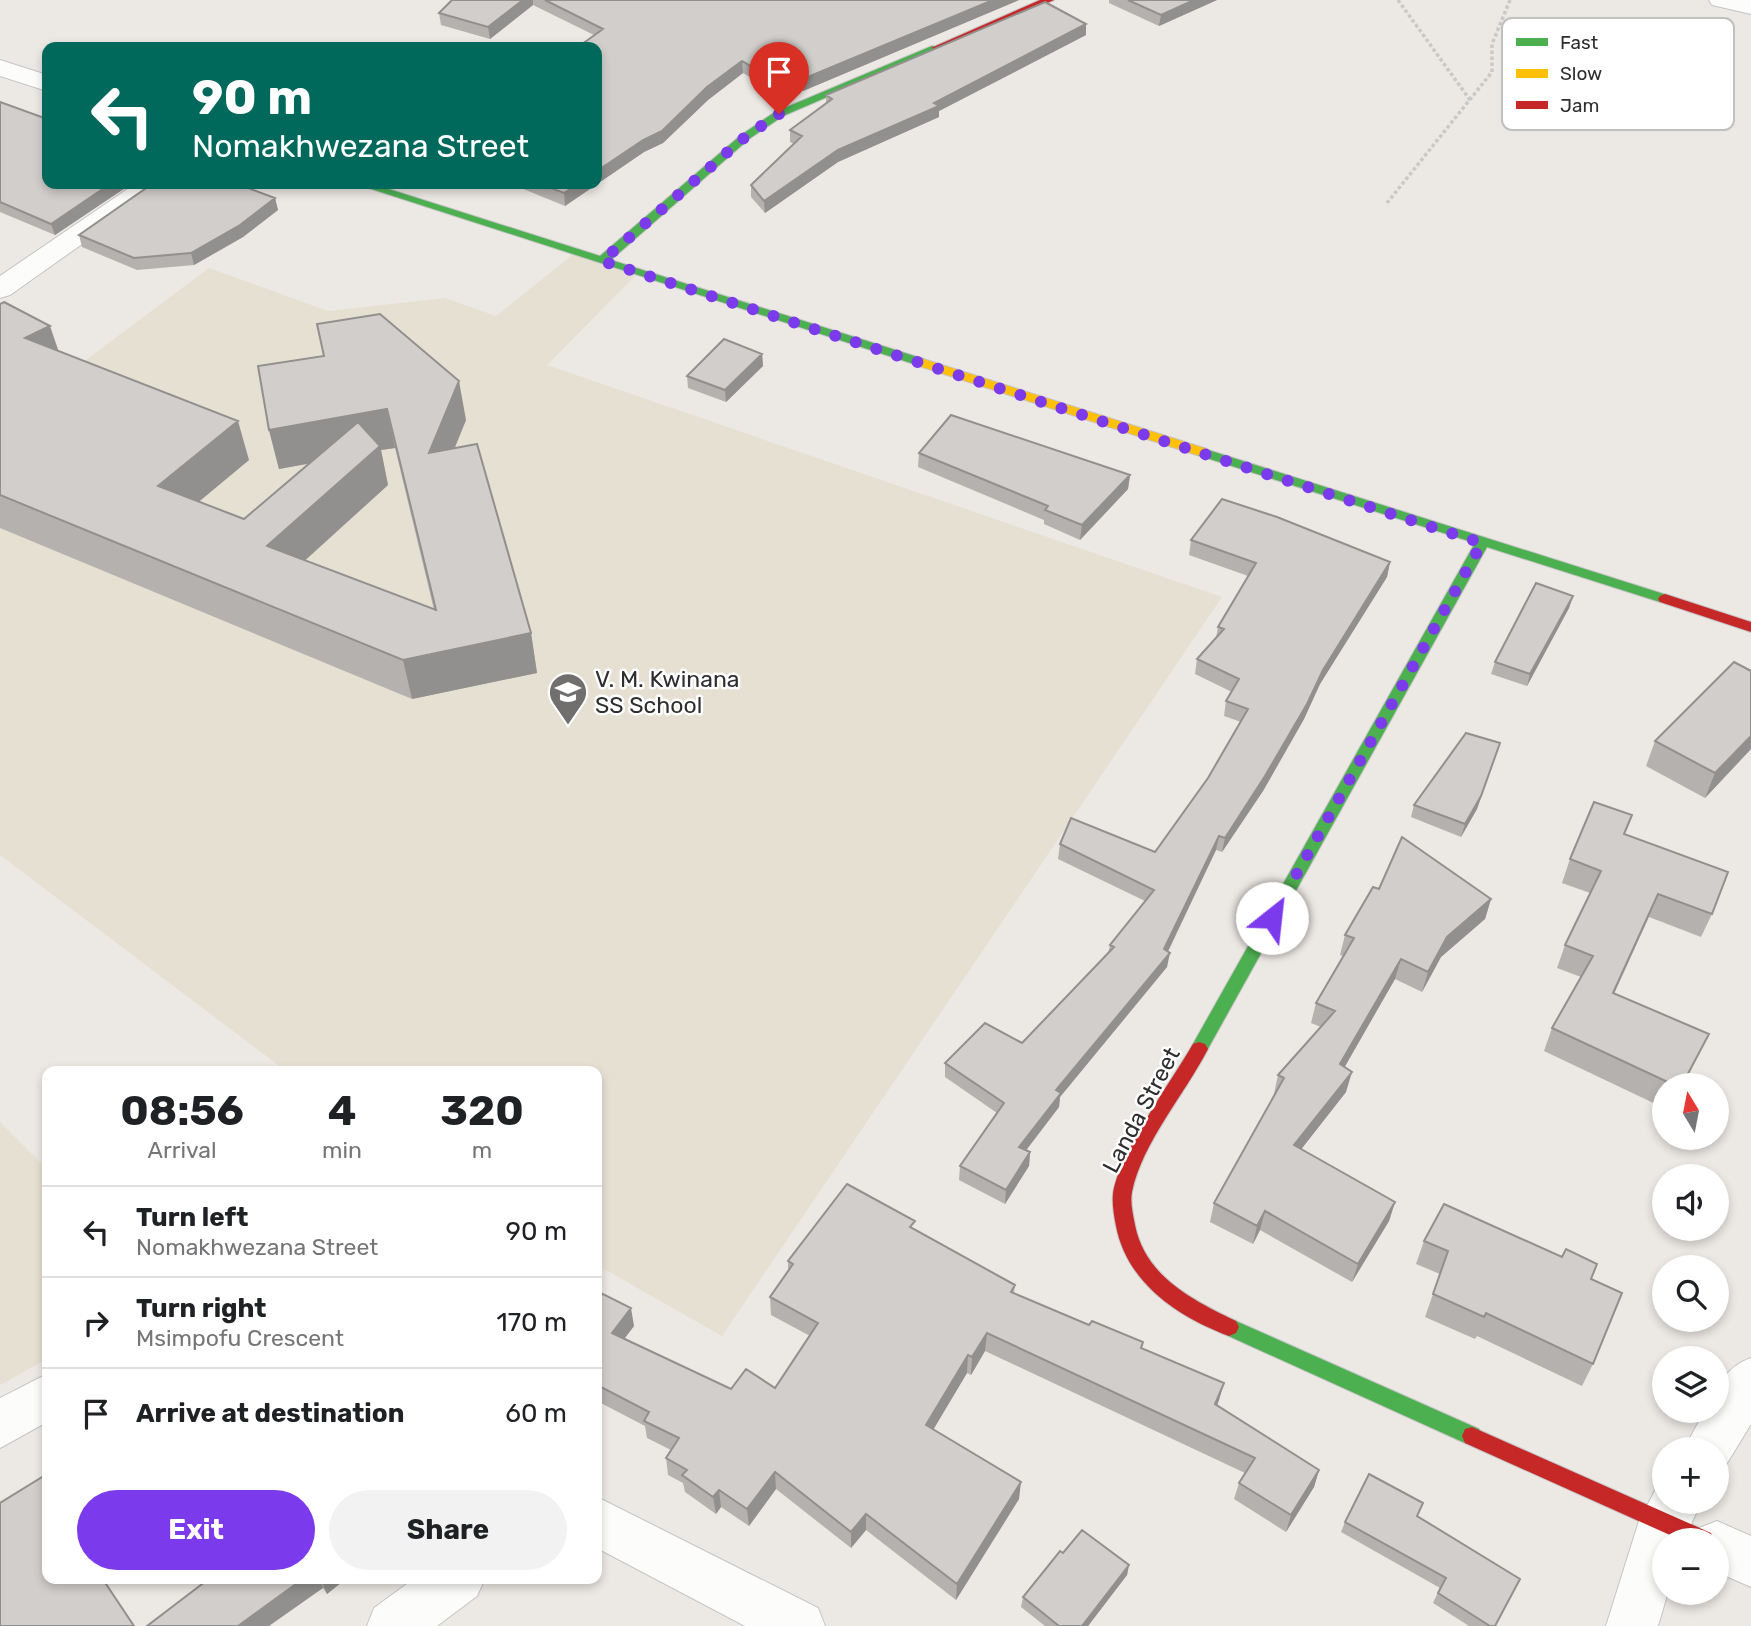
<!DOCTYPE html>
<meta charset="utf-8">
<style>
body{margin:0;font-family:Rubik,sans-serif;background:#f2f2f2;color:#202124;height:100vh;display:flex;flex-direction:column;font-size:26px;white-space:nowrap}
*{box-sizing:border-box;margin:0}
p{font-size:23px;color:#757577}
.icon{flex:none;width:38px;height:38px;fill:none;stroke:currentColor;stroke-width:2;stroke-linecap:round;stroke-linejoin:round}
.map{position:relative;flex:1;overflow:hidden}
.sheet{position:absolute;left:42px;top:1066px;width:560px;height:518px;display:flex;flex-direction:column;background:#fff;border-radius:14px;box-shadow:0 4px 10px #0003}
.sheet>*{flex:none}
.hud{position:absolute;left:42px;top:42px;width:560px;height:147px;border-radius:14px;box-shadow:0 4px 10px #0003;background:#00695c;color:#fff;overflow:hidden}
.needle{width:46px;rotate:350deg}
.fabs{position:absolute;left:1652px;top:1073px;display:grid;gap:14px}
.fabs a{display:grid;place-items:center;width:77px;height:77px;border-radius:50%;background:#fff;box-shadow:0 4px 10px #0003;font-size:35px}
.pin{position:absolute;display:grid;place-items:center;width:60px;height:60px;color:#fff;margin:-72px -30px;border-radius:50% 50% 50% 0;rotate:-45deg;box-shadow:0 0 7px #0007}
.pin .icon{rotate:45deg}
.me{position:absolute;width:77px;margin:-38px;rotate:29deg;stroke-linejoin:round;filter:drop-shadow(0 0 5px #0008)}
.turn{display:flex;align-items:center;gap:24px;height:147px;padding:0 35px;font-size:32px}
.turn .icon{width:91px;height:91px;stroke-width:2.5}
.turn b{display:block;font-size:49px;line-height:60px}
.eta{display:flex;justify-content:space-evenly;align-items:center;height:119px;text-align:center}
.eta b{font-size:42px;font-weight:700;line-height:49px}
.cta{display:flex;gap:14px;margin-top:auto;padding:14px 35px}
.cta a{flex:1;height:80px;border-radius:42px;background:#7c3aed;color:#fff;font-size:28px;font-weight:700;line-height:80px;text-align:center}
.cta a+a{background:#f2f2f2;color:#202124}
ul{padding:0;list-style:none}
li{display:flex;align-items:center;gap:21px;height:91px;padding:0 35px;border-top:2px solid #e0e0e0}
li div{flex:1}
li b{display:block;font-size:26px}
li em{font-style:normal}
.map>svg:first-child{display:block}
</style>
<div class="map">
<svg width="1751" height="1626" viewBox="0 0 1751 1626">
<rect width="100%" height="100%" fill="#ece8e4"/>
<path fill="#e6e0d3" d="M 576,252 L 638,273 L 547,365 L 1222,597 L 722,1336 L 597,1265 L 597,1071 L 286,1071 L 0,855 L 0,424 L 209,268 L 328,311 L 445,298 L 496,316 Z
M 0,1122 L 47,1169 L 47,1359 L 0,1385 Z"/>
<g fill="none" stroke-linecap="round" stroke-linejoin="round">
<g stroke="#c5c4c5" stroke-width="2">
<path id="street" d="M 1709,0 L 1751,0 L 1751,14 L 1712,5 Z
M 0,60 L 47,75 L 47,91 L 0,76 Z
M 135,184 L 167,184 L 10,295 L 0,298 L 0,276 Z
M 1751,1358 L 1751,1424 L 1726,1465 L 1717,1469 L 1717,1449 L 1684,1449 L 1705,1410 L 1717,1410 C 1717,1384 1726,1367 1751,1358 Z
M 47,1374 L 47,1422 L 0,1448 L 0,1398 Z
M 1664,1483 L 1664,1502 L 1701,1502 L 1684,1540 L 1664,1540 L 1664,1592 L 1668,1592 L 1658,1626 L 1606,1626 L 1639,1521 L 1658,1485 Z
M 597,1497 L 818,1608 L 825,1626 L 745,1626 L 597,1548 Z
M 1717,1521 L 1751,1536 L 1751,1587 L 1717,1572 L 1717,1540 L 1694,1540 L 1699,1528 Z
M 415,1578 L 485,1578 L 477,1596 L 437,1626 L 367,1626 L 374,1608 Z"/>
</g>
<g stroke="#c5c4c5" stroke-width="2">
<path id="fast" d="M 932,46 L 941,48 L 783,116 L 749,139 L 611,260 L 924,359 L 926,362 L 920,366 L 356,184 L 373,184 L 600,256 L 741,135 L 775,112 Z
M 1202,448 L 1670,596 L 1672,599 L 1670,602 L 1660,602 L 1487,547 L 1205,1054 L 1199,1056 L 1193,1054 L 1190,1049 L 1193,1044 L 1475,543 L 1197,455 L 1197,449 Z
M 1229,1318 L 1479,1429 L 1482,1436 L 1479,1443 L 1472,1445 L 1465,1443 L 1222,1333 L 1219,1327 L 1222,1321 Z"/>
</g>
<g stroke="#c5c4c5" stroke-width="2">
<path id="slow" d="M 920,358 L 1207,449 L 1209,452 L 1207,455 L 1197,455 L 916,365 L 914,362 Z"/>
</g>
<g stroke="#c5c4c5" stroke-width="2">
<path id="jam" d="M 1040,0 L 1054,0 L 940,50 L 931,48 Z
M 1665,594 L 1751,622 L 1751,632 L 1660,602 L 1658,599 L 1660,596 Z
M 1199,1042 L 1205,1044 L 1208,1049 C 1185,1094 1142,1143 1132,1192 C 1130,1203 1133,1214 1135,1225 C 1145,1276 1192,1300 1236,1321 L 1239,1327 L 1236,1333 L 1229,1336 C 1178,1317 1127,1283 1116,1226 C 1114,1216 1112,1204 1113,1194 C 1119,1153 1171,1082 1193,1044 Z
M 1472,1427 L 1711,1533 L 1714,1540 L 1681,1540 L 1465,1443 L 1462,1436 L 1465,1429 Z"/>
</g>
<path stroke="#c9c9c8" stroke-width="3.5" stroke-dasharray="3.5 2.5" stroke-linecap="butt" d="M 1398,0 L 1470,100
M 1387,203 L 1492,72 L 1492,44 L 1510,0"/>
<use href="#street" fill="#fcfcfb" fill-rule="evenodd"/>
<use href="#fast" fill="#4caf50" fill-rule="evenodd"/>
<use href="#slow" fill="#ffc107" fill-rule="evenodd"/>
<use href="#jam" fill="#c62828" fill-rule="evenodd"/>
</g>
<path fill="#b4b1af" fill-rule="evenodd" d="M 452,0 L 1019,0 L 803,91 L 776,72 L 755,80 L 743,73 L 708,100 L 663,143 L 644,152 L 565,206 L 511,184 L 597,184 L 594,35 L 533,5 L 490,39 L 441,25 L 439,13 Z
M 1109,0 L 1217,0 L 1159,26 L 1109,3 Z
M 1086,35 L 939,111 L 939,117 L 838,162 L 765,213 L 751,197 L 751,185 L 794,144 L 790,142 L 790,130 L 826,103 L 826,95 Z
M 0,102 L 47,184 L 131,184 L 55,235 L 0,212 Z
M 253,187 L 250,188 L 275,198 L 278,210 L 243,237 L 194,265 L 137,270 L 82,247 L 79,235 Z
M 0,304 L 59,352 L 249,460 L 199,501 L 244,519 L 309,463 L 279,469 L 269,430 L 466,420 L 454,448 L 531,633 L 537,673 L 412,699 L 0,528 ZM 395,448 L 434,610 L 305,560 L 388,485 L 381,450 Z
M 762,354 L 763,366 L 726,402 L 688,388 L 687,376 Z
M 919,453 L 1130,475 L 1128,489 L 1080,540 L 1044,524 L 1044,520 L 918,467 Z
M 1191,540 L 1390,562 L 1387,577 L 1320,684 L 1304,719 L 1263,791 L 1222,852 L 1216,850 L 1168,952 L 1167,967 L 1060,1097 L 1059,1107 L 1026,1150 L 1030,1152 L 1029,1166 L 1005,1204 L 959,1180 L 960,1166 L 997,1113 L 945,1077 L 945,1063 L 1022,1043 L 1108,953 L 1110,945 L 1145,901 L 1058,859 L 1060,844 L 1155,852 L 1208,778 L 1241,722 L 1224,716 L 1226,701 L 1232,692 L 1195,674 L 1197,659 L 1216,638 L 1218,627 L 1248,576 L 1189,555 Z
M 1573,596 L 1569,608 L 1527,686 L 1491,674 L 1495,662 Z
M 1751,671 L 1751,749 L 1705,798 L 1646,766 L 1655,741 Z
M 1500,743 L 1477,809 L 1461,837 L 1411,817 L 1414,805 Z
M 1624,834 L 1712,914 L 1701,937 L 1649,917 L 1614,994 L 1709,1034 L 1683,1085 L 1664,1085 L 1664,1108 L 1544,1051 L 1552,1028 L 1581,977 L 1557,968 L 1565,945 L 1590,893 L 1562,883 L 1570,859 Z
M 1379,889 L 1491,899 L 1485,919 L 1441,957 L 1422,992 L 1395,979 L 1344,1067 L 1346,1092 L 1301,1149 L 1395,1202 L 1389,1221 L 1352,1282 L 1260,1230 L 1253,1244 L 1210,1222 L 1214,1203 L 1275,1095 L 1274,1094 L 1278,1075 L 1321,1027 L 1311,1023 L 1316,1003 L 1343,956 L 1340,955 L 1345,935 Z
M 915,1229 L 1015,1285 L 1014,1293 L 1089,1325 L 1143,1342 L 1142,1348 L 1224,1383 L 1217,1406 L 1319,1470 L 1314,1487 L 1286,1532 L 1234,1499 L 1239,1483 L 1245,1473 L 985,1351 L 971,1375 L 967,1373 L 933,1429 L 1019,1499 L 956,1600 L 866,1530 L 851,1548 L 776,1489 L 749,1526 L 721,1507 L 716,1514 L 685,1492 L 683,1483 L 668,1475 L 666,1458 L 671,1450 L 647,1438 L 645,1426 L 597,1401 L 597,1291 L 634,1326 L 624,1339 L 731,1389 L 775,1388 L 810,1336 L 771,1315 L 770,1297 L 788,1271 L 788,1261 Z
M 1424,1241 L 1591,1279 L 1593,1364 L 1582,1386 L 1477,1336 L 1475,1339 L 1425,1317 L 1440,1274 L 1416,1264 Z
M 1418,1516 L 1495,1626 L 1469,1626 L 1433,1603 L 1440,1588 L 1341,1532 L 1345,1522 Z
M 1063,1553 L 1129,1565 L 1127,1575 L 1088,1626 L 1045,1626 L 1021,1607 L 1023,1597 Z
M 210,1578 L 347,1578 L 327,1594 L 323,1588 Z"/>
<path fill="#92908e" d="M 523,0 L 533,0 L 533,5 L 490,39 L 488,27 Z
M 993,0 L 1019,0 L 803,91 L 803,79 Z
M 1194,0 L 1217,0 L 1159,26 L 1161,15 Z
M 1086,24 L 1086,35 L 939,111 L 939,117 L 838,162 L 765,213 L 764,201 L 838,150 L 934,103 Z
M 776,60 L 776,72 L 755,80 L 754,68 Z
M 742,61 L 743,73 L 708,100 L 663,143 L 644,152 L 565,206 L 564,193 L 578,184 L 597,184 L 597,171 Z
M 110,184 L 131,184 L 55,235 L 51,224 Z
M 237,184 L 252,184 L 253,187 L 240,195 Z
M 275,198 L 278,210 L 243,237 L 194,265 L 191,253 Z
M 50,326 L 63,364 L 25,338 Z
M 762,354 L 763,366 L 726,402 L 725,390 Z
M 459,381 L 466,420 L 437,492 L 429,453 Z
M 387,409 L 395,448 L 381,450 L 388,485 L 278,585 L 267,546 L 374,452 L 279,469 L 269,430 Z
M 238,421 L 249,460 L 171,525 L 158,486 Z
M 1130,475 L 1128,489 L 1080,540 L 1082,525 Z
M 1390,562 L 1387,577 L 1320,684 L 1304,719 L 1263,791 L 1222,852 L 1225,838 L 1323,670 Z
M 1573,596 L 1569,608 L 1527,686 L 1530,674 Z
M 531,633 L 537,673 L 412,699 L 403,660 Z
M 1751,736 L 1751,749 L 1705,798 L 1715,773 Z
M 1500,743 L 1477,809 L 1461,837 L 1465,824 Z
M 1219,836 L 1216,850 L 1164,959 L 1170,953 L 1167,967 L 1060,1097 L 1059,1107 L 1018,1161 L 1019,1147 L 1056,1090 L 1164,949 Z
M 1491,899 L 1485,919 L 1441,957 L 1422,992 L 1428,972 L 1447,937 Z
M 1401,959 L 1395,979 L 1335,1084 L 1340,1064 Z
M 1352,1072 L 1346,1092 L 1289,1165 L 1294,1145 Z
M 1030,1152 L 1029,1166 L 1005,1204 L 1006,1190 Z
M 1395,1202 L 1389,1221 L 1352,1282 L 1358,1264 Z
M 1265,1211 L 1260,1230 L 1253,1244 L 1257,1226 Z
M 631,1308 L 634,1326 L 615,1351 L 612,1333 Z
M 987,1333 L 985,1351 L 971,1375 L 972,1357 Z
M 968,1355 L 967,1373 L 926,1442 L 926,1425 Z
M 1224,1383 L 1219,1400 L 1211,1421 L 1215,1404 Z
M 1319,1470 L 1314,1487 L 1286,1532 L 1291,1515 Z
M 775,1472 L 776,1489 L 749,1526 L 747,1509 Z
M 1021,1482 L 1019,1499 L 956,1600 L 957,1584 Z
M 719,1490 L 721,1507 L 716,1514 L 713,1497 Z
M 866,1514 L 866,1530 L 851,1548 L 851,1532 Z
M 1129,1565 L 1127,1575 L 1088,1626 L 1082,1626 Z
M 304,1578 L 319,1578 L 323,1588 L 269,1626 L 238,1626 Z
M 320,1578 L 347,1578 L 327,1594 Z"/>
<path fill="#d1cecb" stroke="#92908e" stroke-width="2" d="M 452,0 L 523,0 L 488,27 L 439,13 Z
M 545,0 L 993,0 L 803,79 L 776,60 L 754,68 L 742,61 L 707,87 L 662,131 L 643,140 L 597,171 L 597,47 L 578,47 L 603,29 Z
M 1128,0 L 1194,0 L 1161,15 Z
M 1045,2 L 1086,24 L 934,103 L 939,106 L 838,150 L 764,201 L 751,185 L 802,136 L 790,130 L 832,99 L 826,95 Z
M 428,43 L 441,47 L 422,47 Z
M 0,102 L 47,119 L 47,184 L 110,184 L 51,224 L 0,202 Z
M 152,184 L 237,184 L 275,198 L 240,225 L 191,253 L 134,258 L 79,235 Z
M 540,184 L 578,184 L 564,193 Z
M 4,302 L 50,326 L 25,338 L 238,421 L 158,486 L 244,519 L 358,422 L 380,446 L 267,546 L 436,610 L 387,409 L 269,430 L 258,366 L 324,356 L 317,324 L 380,314 L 459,381 L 429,453 L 477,444 L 531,633 L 403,660 L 0,495 L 0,304 Z
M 724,339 L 762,354 L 725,390 L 687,376 Z
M 951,415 L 1130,475 L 1082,525 L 1045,510 L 1048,506 L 919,453 Z
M 1222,499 L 1277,517 L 1390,562 L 1323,670 L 1307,704 L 1265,776 L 1225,838 L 1219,836 L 1164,949 L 1170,953 L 1056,1090 L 1061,1093 L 1019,1147 L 1030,1152 L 1006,1190 L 960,1166 L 1004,1103 L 945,1063 L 985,1023 L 1022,1043 L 1114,947 L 1110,945 L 1154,890 L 1060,844 L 1071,818 L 1155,852 L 1208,778 L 1248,709 L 1226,701 L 1239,679 L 1197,659 L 1224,629 L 1218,627 L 1256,563 L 1191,540 Z
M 1536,583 L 1573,596 L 1530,674 L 1495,662 Z
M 1734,662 L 1751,671 L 1751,736 L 1715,773 L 1655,741 Z
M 1466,733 L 1500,743 L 1481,796 L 1465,824 L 1414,805 Z
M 1594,802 L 1632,815 L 1624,834 L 1728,872 L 1712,914 L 1658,894 L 1613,993 L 1709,1034 L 1682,1085 L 1674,1085 L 1552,1028 L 1593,956 L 1565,945 L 1601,871 L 1570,859 Z
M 1402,837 L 1491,899 L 1447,937 L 1428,972 L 1401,959 L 1340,1064 L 1352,1072 L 1294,1145 L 1395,1202 L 1358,1264 L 1265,1211 L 1257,1226 L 1214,1203 L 1284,1078 L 1278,1075 L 1335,1011 L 1316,1003 L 1354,938 L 1345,935 L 1373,887 L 1379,889 Z
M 847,1184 L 915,1221 L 910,1227 L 1015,1285 L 1011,1292 L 1089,1325 L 1092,1321 L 1143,1342 L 1141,1348 L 1224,1383 L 1215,1404 L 1319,1470 L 1291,1515 L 1239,1483 L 1255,1458 L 987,1333 L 972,1357 L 968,1355 L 926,1425 L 1021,1482 L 957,1584 L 866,1514 L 851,1532 L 775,1472 L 747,1509 L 719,1490 L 713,1497 L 682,1475 L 687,1470 L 666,1458 L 679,1438 L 644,1421 L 649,1412 L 597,1385 L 597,1291 L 631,1308 L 612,1333 L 731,1389 L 746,1369 L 775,1388 L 818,1323 L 770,1297 L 793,1264 L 788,1261 Z
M 1444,1204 L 1562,1257 L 1566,1249 L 1597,1264 L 1591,1279 L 1622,1293 L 1593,1364 L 1486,1313 L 1484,1317 L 1433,1294 L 1448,1251 L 1424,1241 Z
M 47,1474 L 47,1578 L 102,1578 L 134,1626 L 0,1626 L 0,1503 Z
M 1369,1474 L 1423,1503 L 1417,1516 L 1520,1579 L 1495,1626 L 1490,1626 L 1438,1593 L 1446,1578 L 1345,1522 Z
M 1082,1530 L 1129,1565 L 1082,1626 L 1059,1626 L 1023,1597 L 1060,1551 L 1063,1553 Z
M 210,1578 L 304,1578 L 238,1626 L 147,1626 Z"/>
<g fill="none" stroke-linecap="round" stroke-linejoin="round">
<path stroke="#7c3aed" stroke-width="12" stroke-dasharray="0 21.6" d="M 779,114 L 745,137 L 602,261 L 1482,543 L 1272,918"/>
</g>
<defs>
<g id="school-pin" transform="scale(2.0125)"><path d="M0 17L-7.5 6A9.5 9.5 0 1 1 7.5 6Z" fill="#706f6e" stroke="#fff"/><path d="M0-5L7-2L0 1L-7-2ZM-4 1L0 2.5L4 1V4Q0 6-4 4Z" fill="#fff"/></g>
</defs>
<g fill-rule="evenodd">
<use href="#school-pin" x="568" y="692"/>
</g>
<g text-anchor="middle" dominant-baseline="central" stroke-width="5" stroke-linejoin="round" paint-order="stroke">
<g font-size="23" fill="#2e2e2e" stroke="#fff" text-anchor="start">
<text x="595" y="679">V. M. Kwinana<tspan x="595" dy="26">SS School</tspan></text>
</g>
<g font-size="23" fill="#2e2e2e" stroke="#fff">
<text transform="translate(1141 1110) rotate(-62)">Landa Street</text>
</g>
</g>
<rect x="1502" y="18" width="232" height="112" rx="10" fill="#fff" stroke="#c0c0c0" stroke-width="2"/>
<rect x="1516" y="38" width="32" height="8" fill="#4caf50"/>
<rect x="1516" y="69" width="32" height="9" fill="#ffc107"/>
<rect x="1516" y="101" width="32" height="8" fill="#c62828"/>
<g font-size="19" fill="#2e2e2e">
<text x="1560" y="49">Fast</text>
<text x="1560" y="80">Slow</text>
<text x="1560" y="112">Jam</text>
</g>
</svg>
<div class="fabs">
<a><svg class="needle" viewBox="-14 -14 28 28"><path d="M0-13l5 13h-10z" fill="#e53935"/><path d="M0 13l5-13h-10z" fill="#757577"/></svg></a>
<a><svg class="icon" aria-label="sound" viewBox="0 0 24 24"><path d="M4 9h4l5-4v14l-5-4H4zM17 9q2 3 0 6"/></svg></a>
<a><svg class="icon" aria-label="search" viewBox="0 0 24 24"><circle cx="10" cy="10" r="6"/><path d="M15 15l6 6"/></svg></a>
<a><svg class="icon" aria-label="layers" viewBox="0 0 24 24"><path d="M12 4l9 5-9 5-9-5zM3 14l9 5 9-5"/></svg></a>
<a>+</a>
<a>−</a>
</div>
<div class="pin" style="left:779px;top:114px;background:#d93025"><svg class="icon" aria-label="arrive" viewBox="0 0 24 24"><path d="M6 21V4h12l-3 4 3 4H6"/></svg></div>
<svg class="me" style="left:1272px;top:918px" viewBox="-20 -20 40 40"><circle r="19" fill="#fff"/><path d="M0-13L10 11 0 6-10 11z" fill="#7c3aed"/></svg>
<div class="hud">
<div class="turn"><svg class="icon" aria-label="left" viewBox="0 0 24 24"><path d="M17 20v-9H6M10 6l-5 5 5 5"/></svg><div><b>90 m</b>Nomakhwezana Street</div></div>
</div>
<section class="sheet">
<div class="eta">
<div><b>08:56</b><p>Arrival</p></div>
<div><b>4</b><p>min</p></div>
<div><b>320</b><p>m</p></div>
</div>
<ul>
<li><svg class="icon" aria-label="left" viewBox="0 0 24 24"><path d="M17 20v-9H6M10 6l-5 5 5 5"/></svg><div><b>Turn left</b><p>Nomakhwezana Street</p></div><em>90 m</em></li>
<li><svg class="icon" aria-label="right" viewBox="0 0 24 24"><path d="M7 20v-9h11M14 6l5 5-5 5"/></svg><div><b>Turn right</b><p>Msimpofu Crescent</p></div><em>170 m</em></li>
<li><svg class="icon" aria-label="arrive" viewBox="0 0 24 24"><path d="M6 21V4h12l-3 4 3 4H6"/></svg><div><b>Arrive at destination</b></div><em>60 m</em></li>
</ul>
<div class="cta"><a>Exit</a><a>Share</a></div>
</section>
</div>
